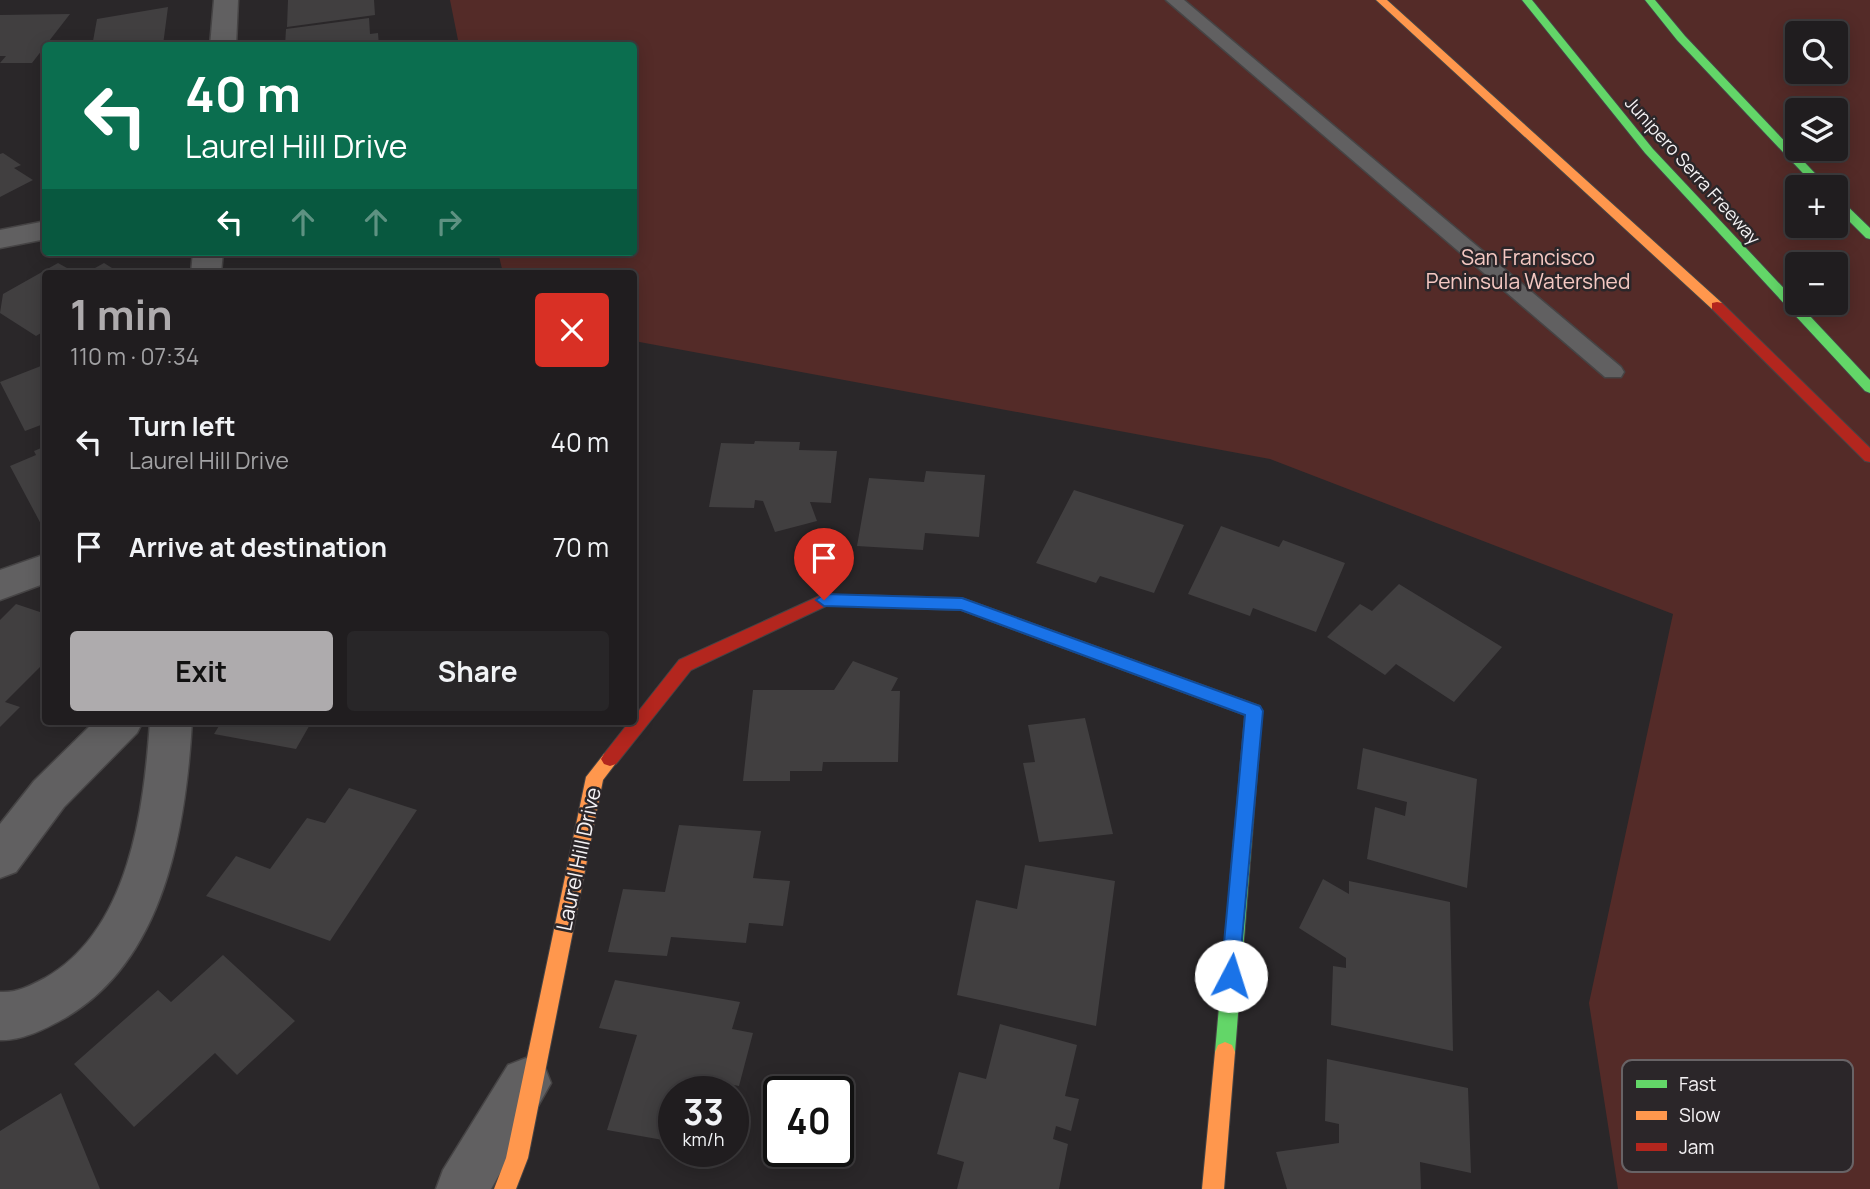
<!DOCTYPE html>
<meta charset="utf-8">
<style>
body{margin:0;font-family:Manrope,sans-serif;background:#282628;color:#f1f3f6;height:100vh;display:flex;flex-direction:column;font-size:26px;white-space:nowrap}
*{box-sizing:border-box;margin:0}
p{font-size:23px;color:#a2a2a4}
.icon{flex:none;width:38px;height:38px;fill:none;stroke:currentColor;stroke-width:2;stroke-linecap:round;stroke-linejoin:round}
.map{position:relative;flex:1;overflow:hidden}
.side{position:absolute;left:42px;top:270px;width:595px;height:455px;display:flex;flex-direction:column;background:#201d1f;border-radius:7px;box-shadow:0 4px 18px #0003,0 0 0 2px #3d3b3d}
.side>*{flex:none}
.top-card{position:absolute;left:42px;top:42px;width:595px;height:214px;border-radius:7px;box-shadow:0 4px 18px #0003,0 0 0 2px #3d3b3d;background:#0b6e4f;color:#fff;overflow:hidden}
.tools{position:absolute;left:1785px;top:21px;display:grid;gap:14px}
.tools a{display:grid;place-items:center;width:63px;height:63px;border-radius:7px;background:#201d1f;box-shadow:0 4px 18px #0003,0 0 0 2px #3d3b3d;font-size:35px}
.speed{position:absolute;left:658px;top:1076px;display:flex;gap:14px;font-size:35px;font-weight:700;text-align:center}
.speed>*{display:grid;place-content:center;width:91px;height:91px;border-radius:50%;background:#201d1f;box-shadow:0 4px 18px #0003,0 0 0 2px #3d3b3d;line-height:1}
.speed small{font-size:18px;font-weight:400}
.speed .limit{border:4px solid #111;border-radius:10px;background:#fff;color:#111}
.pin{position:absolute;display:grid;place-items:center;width:60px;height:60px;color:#fff;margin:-72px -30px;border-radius:50% 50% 50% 0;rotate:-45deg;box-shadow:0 0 7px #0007}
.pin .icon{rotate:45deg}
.me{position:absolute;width:77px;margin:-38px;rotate:5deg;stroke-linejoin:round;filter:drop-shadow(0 0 5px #0008)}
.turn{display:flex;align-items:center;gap:24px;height:147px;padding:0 28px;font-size:32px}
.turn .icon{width:91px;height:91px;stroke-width:2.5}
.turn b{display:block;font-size:49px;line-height:60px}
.lanes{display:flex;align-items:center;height:66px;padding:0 28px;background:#0003;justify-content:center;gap:35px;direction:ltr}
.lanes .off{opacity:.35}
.round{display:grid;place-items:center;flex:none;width:74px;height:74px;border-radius:7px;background:#282628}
.overview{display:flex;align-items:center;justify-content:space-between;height:119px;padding:0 28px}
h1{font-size:42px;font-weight:700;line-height:52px;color:#aeabad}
.primary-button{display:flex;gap:14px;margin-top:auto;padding:14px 28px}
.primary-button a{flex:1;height:80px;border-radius:7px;background:#aeabad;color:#111;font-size:28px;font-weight:700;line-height:80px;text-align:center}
.primary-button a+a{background:#282628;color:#f1f3f6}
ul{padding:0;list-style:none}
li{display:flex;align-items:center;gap:21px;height:105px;padding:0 28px}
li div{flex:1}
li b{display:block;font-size:26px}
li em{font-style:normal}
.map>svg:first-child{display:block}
</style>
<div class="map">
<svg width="1870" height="1189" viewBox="0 0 1870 1189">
<rect width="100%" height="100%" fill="#2a2729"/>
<path fill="#542b28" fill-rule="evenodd" d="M 450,0 L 1870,0 L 1870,1189 L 1618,1189 L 1589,1003 L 1673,614 L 1270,459 L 634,341 L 634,273 L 503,273 L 498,252 L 634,252 L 634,46 L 459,45 ZM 1797,33 L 1836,33 L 1836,72 L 1797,72 ZM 1797,110 L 1836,110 L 1836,149 L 1797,149 ZM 1797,187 L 1836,187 L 1836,226 L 1797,226 ZM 1797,264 L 1836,264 L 1836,303 L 1797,303 Z"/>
<path fill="#413f40" d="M 288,0 L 374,0 L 375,15 L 287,27 Z
M 168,7 L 163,45 L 75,46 L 93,41 L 97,19 Z
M 70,14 L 32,63 L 0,63 L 6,56 L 0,56 L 0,15 Z
M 369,18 L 370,34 L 378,33 L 379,46 L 285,46 L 286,29 Z
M 3,153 L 21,165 L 14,168 L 33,180 L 0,197 L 0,154 Z
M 58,263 L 76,273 L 46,273 L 46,330 L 36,336 L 0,313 L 3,294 Z
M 104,263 L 120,273 L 86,273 Z
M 46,364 L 46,423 L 25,431 L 0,382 Z
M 755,441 L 800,442 L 799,450 L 837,451 L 831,503 L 810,502 L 817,521 L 775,532 L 763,501 L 755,500 L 754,508 L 709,507 L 721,443 L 754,444 Z
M 46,446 L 46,525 L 42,526 L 10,466 L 36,455 L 34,451 Z
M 926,471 L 985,475 L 979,537 L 925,533 L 923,550 L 857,546 L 869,478 L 924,482 Z
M 1074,490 L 1184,525 L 1154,593 L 1100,576 L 1096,583 L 1036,563 Z
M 1221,526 L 1279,547 L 1283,540 L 1345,563 L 1316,632 L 1253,608 L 1250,616 L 1188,594 Z
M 1399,584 L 1502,647 L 1454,702 L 1396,664 L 1385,675 L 1327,637 L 1360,604 L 1372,611 Z
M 16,604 L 46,614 L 46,661 L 5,702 L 20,707 L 0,727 L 0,620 Z
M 853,661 L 898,678 L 891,691 L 900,691 L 898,762 L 823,762 L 822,771 L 790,771 L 790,781 L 743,781 L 753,690 L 834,690 Z
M 1085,718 L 1113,834 L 1039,842 L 1023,763 L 1035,762 L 1028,725 Z
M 222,721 L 312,721 L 296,749 L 214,734 Z
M 1363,748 L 1477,779 L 1467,888 L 1367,859 L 1375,807 L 1405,816 L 1407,802 L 1357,789 Z
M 349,788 L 417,810 L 330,941 L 206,896 L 236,856 L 270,869 L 307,818 L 325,823 Z
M 679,825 L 761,831 L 753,878 L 790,881 L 783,926 L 749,923 L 746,943 L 671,937 L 667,956 L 608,952 L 623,889 L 665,892 Z
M 1025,865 L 1115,881 L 1096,1026 L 957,995 L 976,900 L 1017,909 Z
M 1323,879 L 1349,894 L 1349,881 L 1450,902 L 1453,1051 L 1331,1025 L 1333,966 L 1346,968 L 1346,958 L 1299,928 Z
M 223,955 L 295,1021 L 237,1075 L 215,1053 L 134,1127 L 74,1064 L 158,990 L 171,1002 Z
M 615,980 L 740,1002 L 732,1029 L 753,1033 L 739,1086 L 713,1081 L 710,1092 L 674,1092 L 674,1142 L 607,1130 L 637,1035 L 599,1028 Z
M 1000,1024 L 1077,1045 L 1065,1096 L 1079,1099 L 1071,1131 L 1056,1126 L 1053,1139 L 1068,1144 L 1059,1189 L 957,1189 L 964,1162 L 937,1154 L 959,1072 L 986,1079 Z
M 1327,1059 L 1468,1088 L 1471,1173 L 1420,1162 L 1421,1189 L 1287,1189 L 1276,1152 L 1339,1143 L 1339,1124 L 1325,1121 Z
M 61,1093 L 100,1189 L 0,1189 L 0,1131 Z"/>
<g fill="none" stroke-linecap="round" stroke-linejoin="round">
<g stroke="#464445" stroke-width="3">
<path id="lane" d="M 1166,0 L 1184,0 L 1621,367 L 1624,372 L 1621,377 L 1605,377 Z"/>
</g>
<g stroke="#464445" stroke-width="3">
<path id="street" d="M 214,0 L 238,0 L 236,46 L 210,46 Z
M 46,221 L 46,239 L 0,248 L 0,230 Z
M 193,252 L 223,252 L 221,273 L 191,273 Z
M 46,554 L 46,583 L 0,600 L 0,570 Z
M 95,721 L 143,721 L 137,733 L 64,807 L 16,872 L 0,878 L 0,824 L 34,781 Z
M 150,721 L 192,721 C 186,827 165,960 65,1018 C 47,1028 22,1041 0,1040 L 0,992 C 17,993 30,986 45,978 C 130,930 144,808 150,721 Z
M 526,1058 L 544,1065 L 551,1083 L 491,1189 L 436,1189 L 443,1170 L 508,1065 Z"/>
</g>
<g stroke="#464445" stroke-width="2">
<path id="fast" d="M 1522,0 L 1532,0 L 1653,149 L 1870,380 L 1870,393 L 1865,391 L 1645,153 Z
M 1645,0 L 1655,0 L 1685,36 L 1828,187 L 1816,187 L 1677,40 Z
M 1836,198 L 1840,199 L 1870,228 L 1870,239 L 1866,238 L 1836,208 Z
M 857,595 L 962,598 L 1260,706 L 1262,711 L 1235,1052 L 1232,1059 L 1225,1062 L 1218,1059 L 1215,1052 L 1245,715 L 961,610 L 857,607 L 851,605 L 849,601 L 851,597 Z"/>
</g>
<g stroke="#464445" stroke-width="2">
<path id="slow" d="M 1376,0 L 1387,0 L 1722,303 L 1722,309 L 1712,309 Z
M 610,752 L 616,754 L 619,759 L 603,780 L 528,1158 L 516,1189 L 494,1189 L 506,1158 L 586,777 L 604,754 Z
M 1225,1042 L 1232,1045 L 1235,1052 L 1224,1189 L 1202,1189 L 1215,1052 L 1218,1045 Z"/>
</g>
<g stroke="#464445" stroke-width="2">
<path id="jam" d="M 1717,302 L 1722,303 L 1870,448 L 1870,462 L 1865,461 L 1712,309 L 1712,303 Z
M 824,594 L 863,597 L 865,601 L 863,605 L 826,606 L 691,670 L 616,764 L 610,766 L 604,764 L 601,759 L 604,754 L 630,721 L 634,721 L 634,717 L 679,660 Z"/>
</g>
<use href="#lane" fill="#616061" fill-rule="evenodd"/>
<use href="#street" fill="#616061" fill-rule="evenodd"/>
<use href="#fast" fill="#63d668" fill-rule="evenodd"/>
<use href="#slow" fill="#ff974d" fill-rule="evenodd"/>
<use href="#jam" fill="#b3261e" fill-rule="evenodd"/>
</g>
<path fill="#1a73e8" stroke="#114b97" stroke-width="2" d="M 824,594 L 962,598 L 1260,706 L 1263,711 L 1238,983 L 1231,986 L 1224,983 L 1221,976 L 1245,715 L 961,610 L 824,606 L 816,600 Z"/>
<g text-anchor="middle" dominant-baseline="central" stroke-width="5" stroke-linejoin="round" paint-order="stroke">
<g font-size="18" fill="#f5f2f4" stroke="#2b2629">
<text transform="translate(1693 170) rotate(48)">Junipero Serra Freeway</text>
</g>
<g font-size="21" fill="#f5c8c2" stroke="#2b2629">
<text x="1528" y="257">San Francisco<tspan x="1528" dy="24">Peninsula Watershed</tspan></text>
</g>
<g font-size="21" fill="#f5f2f4" stroke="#2b2629">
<text transform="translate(578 859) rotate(-78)">Laurel Hill Drive</text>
</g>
</g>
<rect x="1622" y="1060" width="231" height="112" rx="10" fill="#2b2629" stroke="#686366" stroke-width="2"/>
<rect x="1636" y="1080" width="31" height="8" fill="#63d668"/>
<rect x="1636" y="1111" width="31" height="9" fill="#ff974d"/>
<rect x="1636" y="1143" width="31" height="8" fill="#b3261e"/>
<g font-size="19" fill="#f5f2f4">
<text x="1679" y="1091">Fast</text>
<text x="1679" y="1122">Slow</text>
<text x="1679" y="1154">Jam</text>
</g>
</svg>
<div class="tools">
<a><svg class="icon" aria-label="search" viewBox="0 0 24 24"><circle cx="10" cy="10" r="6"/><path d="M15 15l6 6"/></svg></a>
<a><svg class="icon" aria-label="layers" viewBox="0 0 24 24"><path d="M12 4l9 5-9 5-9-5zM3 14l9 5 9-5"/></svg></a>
<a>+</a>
<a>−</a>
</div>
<div class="speed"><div>33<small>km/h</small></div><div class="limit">40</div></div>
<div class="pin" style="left:824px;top:600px;background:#d93025"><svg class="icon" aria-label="arrive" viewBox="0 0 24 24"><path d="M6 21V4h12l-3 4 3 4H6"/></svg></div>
<svg class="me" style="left:1231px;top:976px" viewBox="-20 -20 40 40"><circle r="19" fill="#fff"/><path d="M0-13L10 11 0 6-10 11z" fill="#1a73e8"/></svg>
<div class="top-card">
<div class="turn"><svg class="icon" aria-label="left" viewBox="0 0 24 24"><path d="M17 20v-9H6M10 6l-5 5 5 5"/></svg><div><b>40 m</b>Laurel Hill Drive</div></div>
<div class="lanes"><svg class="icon" aria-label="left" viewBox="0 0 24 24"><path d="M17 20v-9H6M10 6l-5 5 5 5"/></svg><svg class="icon off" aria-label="ahead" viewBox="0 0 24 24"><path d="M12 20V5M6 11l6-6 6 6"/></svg><svg class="icon off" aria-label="ahead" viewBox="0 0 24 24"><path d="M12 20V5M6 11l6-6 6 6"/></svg><svg class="icon off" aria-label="right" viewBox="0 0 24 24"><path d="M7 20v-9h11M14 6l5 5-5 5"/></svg></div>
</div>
<section class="side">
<div class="overview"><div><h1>1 min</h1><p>110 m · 07:34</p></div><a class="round" style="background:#d93025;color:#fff"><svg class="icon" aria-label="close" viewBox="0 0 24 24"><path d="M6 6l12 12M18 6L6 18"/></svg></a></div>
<ul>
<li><svg class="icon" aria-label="left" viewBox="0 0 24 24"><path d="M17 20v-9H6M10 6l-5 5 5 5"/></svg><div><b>Turn left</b><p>Laurel Hill Drive</p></div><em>40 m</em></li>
<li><svg class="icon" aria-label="arrive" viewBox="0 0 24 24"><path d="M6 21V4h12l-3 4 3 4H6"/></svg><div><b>Arrive at destination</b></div><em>70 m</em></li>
</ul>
<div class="primary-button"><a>Exit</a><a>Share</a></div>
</section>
</div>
